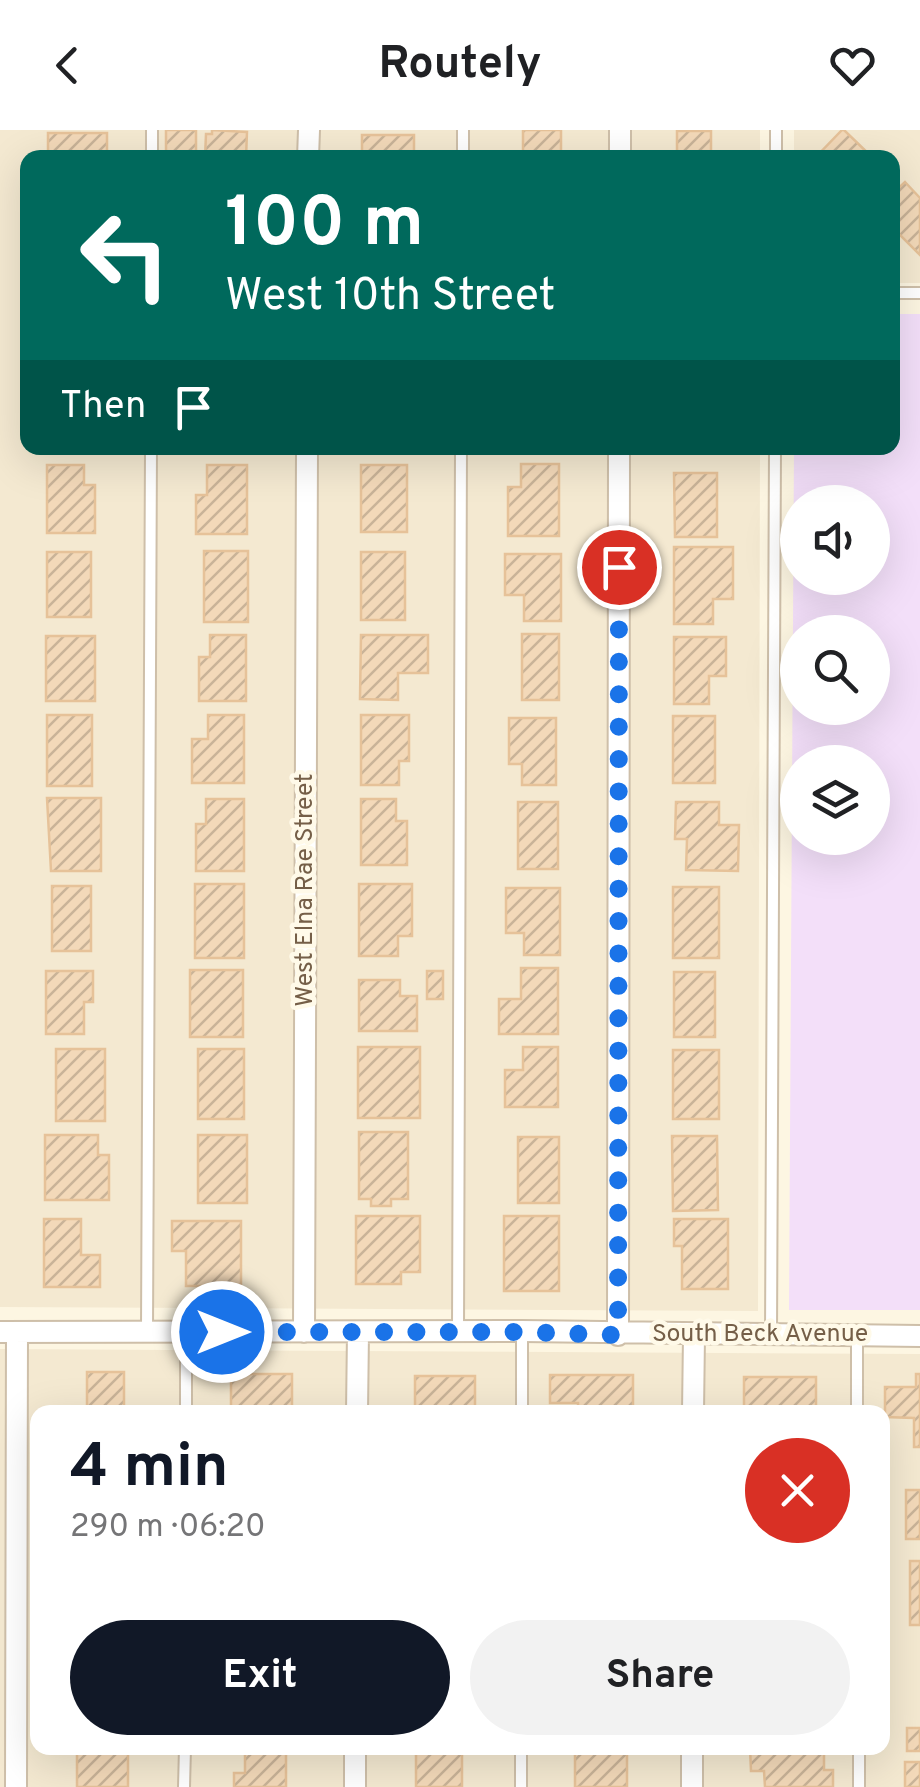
<!DOCTYPE html>
<meta charset="utf-8">
<style>
body{margin:0;font-family:Overpass,sans-serif;background:#f2f2f2;color:#202124;height:100vh;display:flex;flex-direction:column;font-size:38px;white-space:nowrap}
*{box-sizing:border-box;margin:0}
p{font-size:32px;color:#757577}
.icon{flex:none;width:55px;height:55px;fill:none;stroke:currentColor;stroke-width:2;stroke-linecap:round;stroke-linejoin:round}
.map{position:relative;flex:1;overflow:hidden}
.panel{position:absolute;left:30px;top:1275px;width:860px;height:350px;display:flex;flex-direction:column;background:#fff;border-radius:20px;box-shadow:0 10px 40px #0002}
.panel>*{flex:none}
.guide{position:absolute;left:20px;top:20px;width:880px;height:305px;border-radius:20px;box-shadow:0 10px 40px #0002;background:#00695c;color:#fff;overflow:hidden}
.buttons{position:absolute;left:780px;top:355px;display:grid;gap:20px}
.buttons a{display:grid;place-items:center;width:110px;height:110px;border-radius:50%;background:#fff;box-shadow:0 10px 40px #0002;font-size:50px}
.pin{position:absolute;display:grid;place-items:center;width:85px;height:85px;color:#fff;margin:-42px;border:5px solid #fff;border-radius:50%;box-shadow:0 2px 10px #0007}
.me{position:absolute;width:110px;margin:-55px;rotate:90deg;stroke-linejoin:round;filter:drop-shadow(0 0 8px #0008)}
.turn{display:flex;align-items:center;gap:35px;height:210px;padding:0 40px;font-size:45px}
.turn .icon{width:130px;height:130px;stroke-width:2.5}
.turn b{display:block;font-size:70px;line-height:85px}
.then{display:flex;align-items:center;height:95px;padding:0 40px;background:#0003;gap:20px;font-size:38px}
.round{display:grid;place-items:center;flex:none;width:105px;height:105px;border-radius:52px;background:#f2f2f2}
.summary{display:flex;align-items:center;justify-content:space-between;height:170px;padding:0 40px}
h1{font-size:60px;font-weight:700;line-height:75px;color:#111827}
.button{display:flex;gap:20px;margin-top:auto;padding:20px 40px}
.button a{flex:1;height:115px;border-radius:60px;background:#111827;color:#fff;font-size:40px;font-weight:700;line-height:115px;text-align:center}
.button a+a{background:#f2f2f2;color:#202124}
header{display:flex;justify-content:space-between;align-items:center;height:130px;padding:0 40px;background:#fff;font-size:45px;font-weight:700}
.map>svg:first-child{display:block}
</style>
<header><svg class="icon" aria-label="back" viewBox="0 0 24 24"><path d="M15 5l-7 7 7 7"/></svg>Routely<svg class="icon" aria-label="heart" viewBox="0 0 24 24"><path d="M12 20l-8-8c-3-5 5-10 8-4 3-6 11-1 8 4z"/></svg></header>
<div class="map">
<svg width="920" height="1657" viewBox="0 0 920 1657">
<defs>
<pattern id="building-hatch" width="6" height="6" patternUnits="userSpaceOnUse" patternTransform="scale(2.5)"><rect width="6" height="6" fill="#f3d9b9"/><path d="M-1 1l2-2M0 6l6-6M5 7l2-2" fill="none" stroke="#c9b398"/></pattern>
</defs>
<rect width="100%" height="100%" fill="#fdf6e2"/>
<path fill="#f4e9d1" fill-rule="evenodd" d="M 0,0 L 760,0 L 760,28 L 28,28 L 28,318 L 760,318 L 758,1181 L 0,1177 Z
M 794,0 L 920,0 L 920,153 L 893,153 L 892,28 L 794,28 Z
M 0,1219 L 920,1224 L 920,1657 L 0,1657 ZM 38,1282 L 882,1282 L 882,1618 L 38,1618 Z"/>
<path fill="#f3dff9" fill-rule="evenodd" d="M 893,184 L 920,184 L 920,1180 L 789,1180 L 794,318 L 892,318 ZM 798,372 L 872,372 L 872,448 L 798,448 ZM 798,502 L 872,502 L 872,578 L 798,578 ZM 798,632 L 872,632 L 872,708 L 798,708 Z"/>
<path fill="url(#building-hatch)" stroke="#e6c299" stroke-width="2.5" d="M 166,0 L 196,0 L 196,28 L 166,28 Z
M 212,0 L 247,2 L 246,28 L 205,28 L 206,4 L 212,4 Z
M 523,0 L 561,0 L 561,28 L 505,28 L 505,23 L 523,23 Z
M 842,0 L 844,0 L 873,28 L 815,28 Z
M 677,1 L 711,1 L 711,23 L 727,23 L 727,28 L 677,28 Z
M 48,3 L 107,3 L 107,28 L 48,28 Z
M 362,5 L 414,5 L 414,28 L 362,28 Z
M 905,52 L 920,68 L 920,125 L 892,97 L 892,64 Z
M 359,318 L 433,318 L 433,321 L 359,321 Z
M 521,334 L 559,334 L 559,406 L 508,406 L 508,357 L 521,357 Z
M 47,335 L 84,335 L 84,355 L 95,355 L 95,403 L 47,403 Z
M 207,335 L 247,335 L 247,404 L 196,404 L 196,365 L 207,365 Z
M 361,335 L 407,335 L 407,402 L 361,402 Z
M 674,343 L 717,343 L 717,407 L 675,407 Z
M 674,417 L 733,417 L 733,469 L 713,469 L 713,494 L 674,494 Z
M 204,421 L 248,421 L 248,492 L 204,492 Z
M 47,422 L 91,422 L 91,487 L 47,487 Z
M 361,422 L 405,422 L 405,490 L 361,490 Z
M 505,424 L 561,424 L 561,491 L 524,491 L 524,465 L 505,465 Z
M 522,504 L 559,504 L 559,570 L 522,570 Z
M 210,505 L 246,505 L 246,571 L 199,571 L 199,527 L 210,527 Z
M 361,505 L 428,505 L 428,543 L 398,543 L 398,570 L 360,569 Z
M 46,506 L 95,506 L 95,571 L 46,571 Z
M 674,507 L 726,507 L 726,546 L 709,546 L 709,574 L 674,574 Z
M 47,585 L 92,585 L 92,656 L 47,656 Z
M 208,585 L 244,585 L 244,653 L 192,653 L 192,609 L 208,609 Z
M 361,585 L 409,585 L 409,631 L 399,631 L 399,655 L 361,655 Z
M 673,586 L 715,586 L 715,653 L 673,653 Z
M 509,588 L 556,588 L 556,655 L 522,655 L 522,634 L 509,634 Z
M 47,668 L 101,668 L 101,741 L 51,741 Z
M 206,669 L 244,669 L 244,741 L 196,741 L 196,694 L 206,694 Z
M 361,669 L 396,669 L 396,691 L 407,691 L 407,735 L 361,735 Z
M 518,672 L 558,672 L 558,739 L 518,739 Z
M 676,672 L 719,672 L 719,695 L 739,695 L 738,741 L 686,740 L 687,709 L 675,709 Z
M 195,754 L 244,754 L 244,828 L 195,828 Z
M 359,754 L 412,754 L 412,806 L 398,806 L 398,826 L 359,826 Z
M 52,756 L 91,756 L 91,821 L 52,821 Z
M 673,757 L 719,757 L 719,828 L 673,828 Z
M 506,758 L 560,758 L 560,825 L 524,825 L 524,803 L 506,803 Z
M 521,838 L 558,838 L 558,904 L 499,904 L 499,869 L 521,869 Z
M 190,840 L 243,840 L 243,907 L 190,907 Z
M 46,841 L 93,841 L 93,872 L 84,872 L 84,904 L 46,904 Z
M 427,841 L 443,841 L 443,869 L 427,869 Z
M 674,842 L 715,842 L 715,907 L 674,907 Z
M 359,850 L 400,850 L 400,866 L 417,866 L 417,901 L 359,901 Z
M 358,917 L 420,917 L 420,988 L 358,988 Z
M 523,917 L 558,917 L 558,977 L 505,977 L 505,940 L 523,940 Z
M 56,919 L 105,919 L 105,991 L 56,991 Z
M 198,919 L 244,919 L 244,989 L 198,989 Z
M 673,920 L 719,920 L 719,989 L 673,989 Z
M 359,1002 L 408,1002 L 408,1069 L 391,1069 L 391,1076 L 371,1076 L 371,1069 L 359,1069 Z
M 45,1005 L 98,1005 L 98,1025 L 109,1025 L 109,1070 L 45,1070 Z
M 198,1005 L 247,1005 L 247,1073 L 198,1073 Z
M 672,1006 L 717,1006 L 718,1080 L 673,1081 Z
M 518,1007 L 559,1007 L 559,1073 L 518,1073 Z
M 356,1086 L 420,1086 L 420,1142 L 401,1142 L 401,1154 L 356,1154 Z
M 504,1086 L 559,1086 L 559,1161 L 504,1161 Z
M 44,1089 L 81,1089 L 81,1125 L 100,1125 L 100,1157 L 44,1157 Z
M 674,1089 L 728,1089 L 728,1159 L 682,1159 L 682,1116 L 674,1116 Z
M 172,1091 L 241,1091 L 241,1156 L 186,1156 L 186,1121 L 172,1121 Z
M 87,1242 L 124,1242 L 124,1279 L 138,1279 L 138,1282 L 87,1282 Z
M 231,1244 L 292,1244 L 292,1282 L 231,1282 Z
M 916,1244 L 920,1244 L 920,1317 L 914,1317 L 914,1288 L 885,1287 L 885,1257 L 916,1257 Z
M 550,1245 L 633,1245 L 633,1282 L 578,1282 L 578,1273 L 550,1273 Z
M 415,1246 L 475,1246 L 475,1282 L 415,1282 Z
M 744,1247 L 816,1247 L 816,1282 L 744,1282 Z
M 906,1360 L 920,1360 L 920,1409 L 906,1409 Z
M 910,1431 L 920,1431 L 920,1495 L 910,1495 Z
M 907,1598 L 920,1598 L 920,1621 L 907,1621 Z
M 77,1618 L 128,1618 L 128,1657 L 77,1657 Z
M 245,1618 L 286,1618 L 286,1657 L 234,1657 L 234,1643 L 245,1643 Z
M 416,1618 L 462,1618 L 462,1657 L 416,1657 Z
M 575,1618 L 627,1618 L 627,1657 L 575,1657 Z
M 750,1618 L 824,1620 L 824,1640 L 833,1640 L 833,1657 L 765,1657 L 764,1641 L 751,1641 Z
M 905,1632 L 920,1632 L 920,1657 L 905,1657 Z"/>
<g fill="none" stroke-linecap="round" stroke-linejoin="round">
<g stroke="#cebfa9" stroke-width="14">
<path id="lane" d="M 152,28 L 152,0
M 463,28 L 463,0
M 776,28 L 776,0
M 892,163 L 920,163
M 147,1201 L 151,318
M 458,1201 L 461,318
M 771,1206 L 775,318
M 857,1206 L 857,1282
M 186,1282 L 186,1202
M 522,1282 L 522,1201
M 859,1618 L 859,1657
M 184,1657 L 185,1618
M 521,1657 L 521,1618"/>
</g>
<g stroke="#cebfa9" stroke-width="24">
<path id="street" d="M 308,28 L 309,0
M 620,28 L 620,0
M 0,1202 L 522,1201 L 920,1206
M 304,1202 L 307,318
M 618,1205 L 619,318
M 357,1282 L 358,1202
M 693,1282 L 694,1206
M 16,1657 L 17,1202
M 355,1657 L 355,1618
M 692,1657 L 692,1618"/>
</g>
<use href="#lane" stroke="#fff" stroke-width="10"/>
<use href="#street" stroke="#fff" stroke-width="20"/>
</g>
<g fill="none" stroke-linecap="round" stroke-linejoin="round">
<path stroke="#1a73e8" stroke-width="18" stroke-dasharray="0 32.4" d="M 222,1202 L 522,1202 L 618,1205 L 619,437"/>
</g>
<g text-anchor="middle" dominant-baseline="central" stroke-width="9" stroke-linejoin="round" paint-order="stroke">
<g font-size="25" fill="#755f48" stroke="#fffae9">
<text transform="translate(306 760) rotate(-90)">West Elna Rae Street</text>
<text x="760" y="1205">South Beck Avenue</text>
</g>
</g>
</svg>
<div class="buttons">
<a><svg class="icon" aria-label="sound" viewBox="0 0 24 24"><path d="M4 9h4l5-4v14l-5-4H4zM17 9q2 3 0 6"/></svg></a>
<a><svg class="icon" aria-label="search" viewBox="0 0 24 24"><circle cx="10" cy="10" r="6"/><path d="M15 15l6 6"/></svg></a>
<a><svg class="icon" aria-label="layers" viewBox="0 0 24 24"><path d="M12 4l9 5-9 5-9-5zM3 14l9 5 9-5"/></svg></a>
</div>
<div class="pin" style="left:619px;top:437px;background:#d93025"><svg class="icon" aria-label="arrive" viewBox="0 0 24 24"><path d="M6 21V4h12l-3 4 3 4H6"/></svg></div>
<svg class="me" style="left:222px;top:1202px" viewBox="-20 -20 40 40"><circle r="17" fill="#1a73e8" stroke="#fff" stroke-width="3"/><path d="M0-11L8 9 0 5-8 9z" fill="#fff"/></svg>
<div class="guide">
<div class="turn"><svg class="icon" aria-label="left" viewBox="0 0 24 24"><path d="M17 20v-9H6M10 6l-5 5 5 5"/></svg><div><b>100 m</b>West 10th Street</div></div>
<div class="then">Then<svg class="icon" aria-label="arrive" viewBox="0 0 24 24"><path d="M6 21V4h12l-3 4 3 4H6"/></svg></div>
</div>
<section class="panel">
<div class="summary"><div><h1>4 min</h1><p>290 m · 06:20</p></div><a class="round" style="background:#d93025;color:#fff"><svg class="icon" aria-label="close" viewBox="0 0 24 24"><path d="M6 6l12 12M18 6L6 18"/></svg></a></div>
<div class="button"><a>Exit</a><a>Share</a></div>
</section>
</div>
